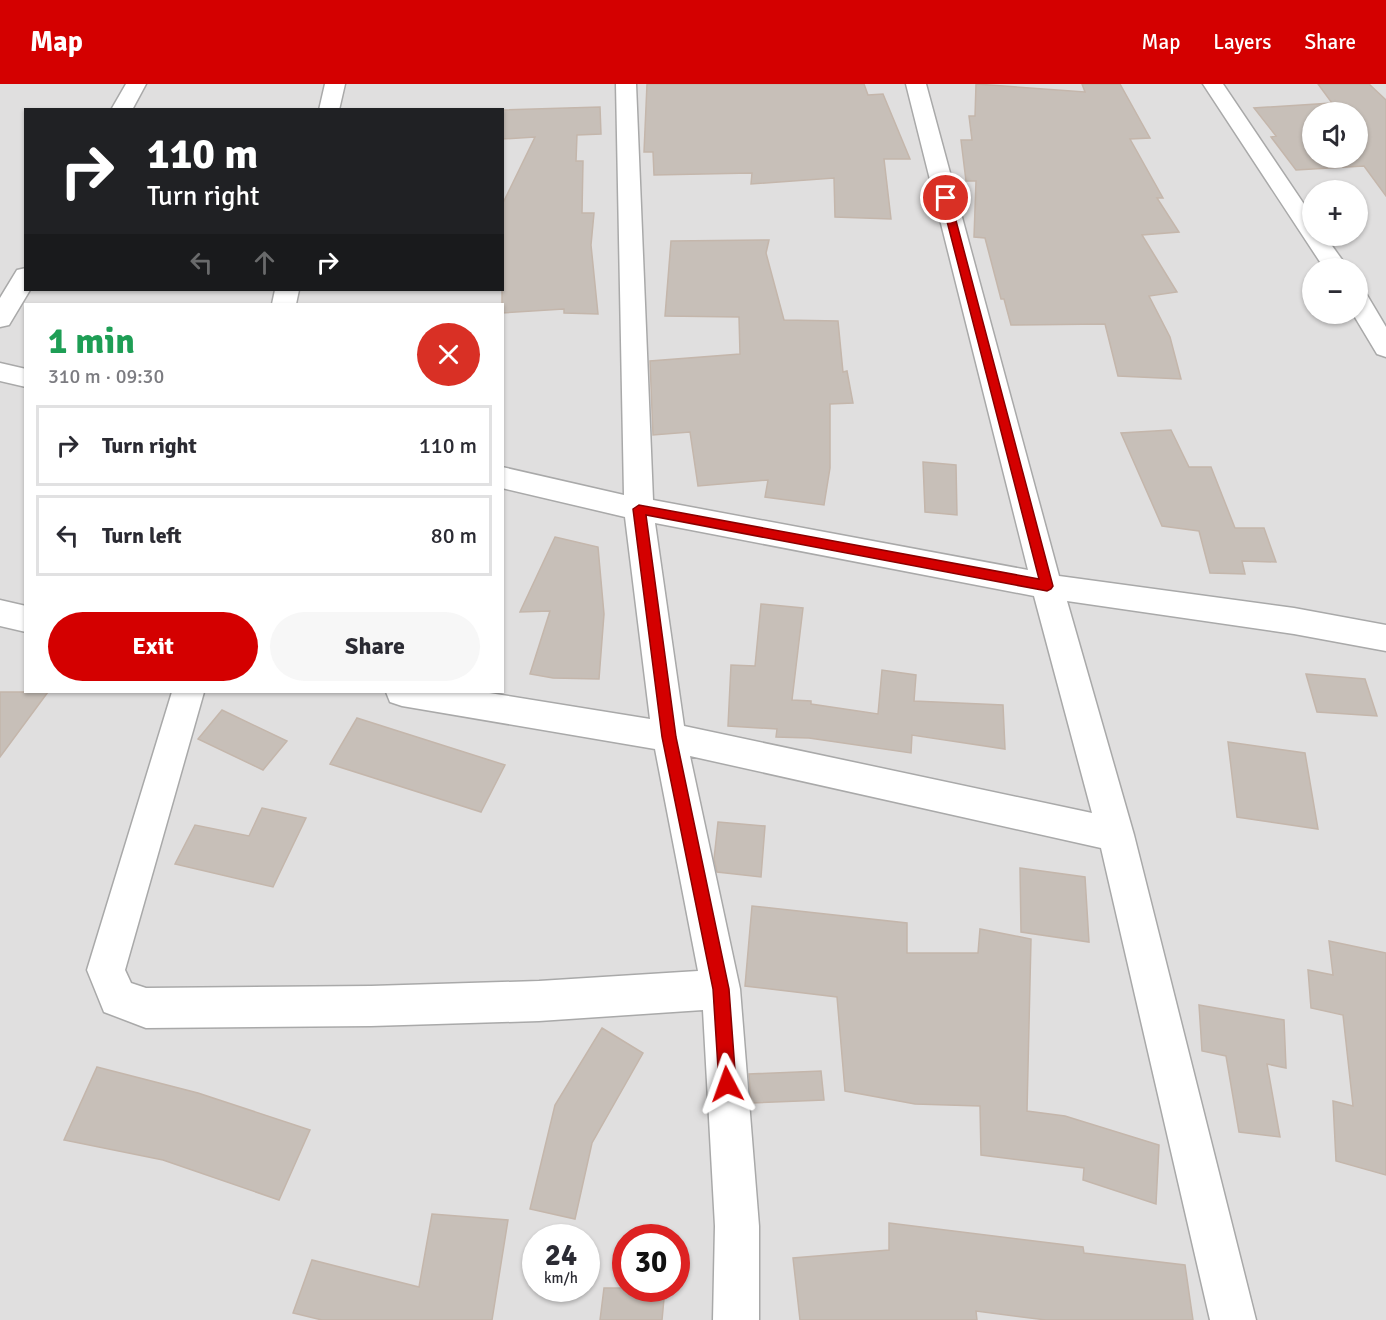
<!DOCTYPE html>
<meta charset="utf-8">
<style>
body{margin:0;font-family:Signika,sans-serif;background:#f7f7f7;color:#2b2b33;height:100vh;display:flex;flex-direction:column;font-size:22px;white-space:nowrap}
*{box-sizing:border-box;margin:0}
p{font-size:20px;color:#7c7c81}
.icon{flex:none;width:33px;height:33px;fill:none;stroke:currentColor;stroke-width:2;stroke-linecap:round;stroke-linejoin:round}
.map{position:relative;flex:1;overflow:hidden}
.sheet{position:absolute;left:24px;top:219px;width:480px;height:390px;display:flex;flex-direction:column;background:#fff;border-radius:0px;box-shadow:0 2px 4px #0004}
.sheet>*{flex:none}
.guide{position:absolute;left:24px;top:24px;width:480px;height:183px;border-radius:0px;box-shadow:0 2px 4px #0004;background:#202124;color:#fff;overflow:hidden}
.buttons{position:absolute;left:1302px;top:18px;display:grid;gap:12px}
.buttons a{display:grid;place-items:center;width:66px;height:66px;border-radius:50%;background:#fff;box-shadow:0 2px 4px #0004;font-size:30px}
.speed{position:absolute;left:522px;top:1140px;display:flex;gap:12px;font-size:30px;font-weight:700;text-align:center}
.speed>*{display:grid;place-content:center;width:78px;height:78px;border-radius:50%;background:#fff;box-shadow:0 2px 4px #0004;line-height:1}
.speed small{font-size:15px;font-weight:400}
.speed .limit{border:9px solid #d22;background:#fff;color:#111}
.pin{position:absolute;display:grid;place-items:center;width:51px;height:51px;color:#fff;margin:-26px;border:3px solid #fff;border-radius:50%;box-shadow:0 2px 6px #0007}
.me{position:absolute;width:66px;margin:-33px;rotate:356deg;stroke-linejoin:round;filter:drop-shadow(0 0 4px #0008)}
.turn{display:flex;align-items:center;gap:21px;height:126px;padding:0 24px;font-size:27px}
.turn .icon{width:78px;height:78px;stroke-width:2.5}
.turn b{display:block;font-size:42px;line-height:51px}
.lanes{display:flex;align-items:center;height:57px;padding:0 24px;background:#0003;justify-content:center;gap:30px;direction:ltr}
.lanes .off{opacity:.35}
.round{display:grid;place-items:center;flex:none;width:63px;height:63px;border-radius:32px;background:#f7f7f7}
.overview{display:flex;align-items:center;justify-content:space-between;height:102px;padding:0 24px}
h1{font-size:36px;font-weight:800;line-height:45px;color:#1e9e55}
.button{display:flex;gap:12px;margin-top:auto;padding:12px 24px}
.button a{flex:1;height:69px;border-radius:36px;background:#d40000;color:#fff;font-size:24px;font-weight:800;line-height:69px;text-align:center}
.button a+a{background:#f7f7f7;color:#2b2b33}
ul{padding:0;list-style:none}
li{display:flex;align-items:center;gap:18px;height:81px;margin:0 12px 9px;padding:0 12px;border:3px solid #e1e1e2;border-radius:0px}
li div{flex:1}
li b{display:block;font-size:22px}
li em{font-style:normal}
header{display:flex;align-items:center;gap:36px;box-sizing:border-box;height:84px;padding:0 30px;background:#d40000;color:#fff}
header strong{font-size:28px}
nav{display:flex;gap:33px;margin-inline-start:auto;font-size:21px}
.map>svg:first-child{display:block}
</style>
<header>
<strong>Map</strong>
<nav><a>Map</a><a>Layers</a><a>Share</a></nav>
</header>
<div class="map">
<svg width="1386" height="1236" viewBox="0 0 1386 1236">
<rect width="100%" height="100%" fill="#f2efe9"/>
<path fill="#e0dfdf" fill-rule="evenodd" d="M 0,0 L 1386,0 L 1386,1236 L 0,1236 ZM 26,26 L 502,26 L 502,206 L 26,206 ZM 1312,28 L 1358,28 L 1358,74 L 1312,74 ZM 1312,106 L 1358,106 L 1358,152 L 1312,152 ZM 1312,184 L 1358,184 L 1358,230 L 1312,230 ZM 26,220 L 502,220 L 502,608 L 26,608 ZM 536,1154 L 586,1154 L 586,1204 L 536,1204 ZM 626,1154 L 676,1154 L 676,1204 L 626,1204 Z"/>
<path fill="#c7bfb8" stroke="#c4b6ab" stroke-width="1.5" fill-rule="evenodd" d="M 647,0 L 864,0 L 868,11 L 883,10 L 910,75 L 884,75 L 891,135 L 835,133 L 834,94 L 751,100 L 752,89 L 654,91 L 653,68 L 644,68 Z
M 976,0 L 1085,8 L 1082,0 L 1120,0 L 1150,54 L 1130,55 L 1163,114 L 1157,114 L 1179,148 L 1142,151 L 1177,208 L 1149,212 L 1170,253 L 1181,295 L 1118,292 L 1105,240 L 1011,241 L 1004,215 L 1001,215 L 985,154 L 974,153 L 976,97 L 966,97 L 961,56 L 972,56 L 969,32 L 975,32 Z
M 1318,0 L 1369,0 L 1386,16 L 1386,112 L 1364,82 L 1296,86 L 1271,53 L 1276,52 L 1254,24 L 1332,19 ZM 1312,28 L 1358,28 L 1358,74 L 1312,74 Z
M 600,23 L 601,50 L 577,51 L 576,77 L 583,77 L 582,129 L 594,129 L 591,161 L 598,230 L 564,229 L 564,225 L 502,229 L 502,121 L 535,53 L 502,55 L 502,26 Z
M 769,156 L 766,169 L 784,236 L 838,237 L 843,288 L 847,287 L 853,319 L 830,320 L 830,384 L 824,421 L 765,413 L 768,396 L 698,402 L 690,348 L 653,351 L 650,277 L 740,270 L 739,233 L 665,232 L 671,157 Z
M 1171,346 L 1189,383 L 1211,383 L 1235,444 L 1264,444 L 1276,478 L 1242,477 L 1245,490 L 1210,489 L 1199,447 L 1162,442 L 1121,349 Z
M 923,378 L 956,381 L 957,431 L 925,428 Z
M 555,453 L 598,463 L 604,530 L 599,595 L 553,594 L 530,590 L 550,527 L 520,528 Z
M 761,520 L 803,524 L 792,616 L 811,617 L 811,620 L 878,630 L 882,586 L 916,591 L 914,617 L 1003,621 L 1005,665 L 912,651 L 911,669 L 809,654 L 776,653 L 777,645 L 728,642 L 731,581 L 755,582 Z
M 1306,590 L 1365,595 L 1377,632 L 1317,628 Z
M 0,608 L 48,608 L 0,673 Z
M 222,626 L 287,657 L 263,686 L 198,655 Z
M 357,634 L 505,681 L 481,728 L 330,680 Z
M 1228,658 L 1305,669 L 1318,745 L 1237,733 Z
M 262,724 L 306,734 L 273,803 L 175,780 L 195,741 L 249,752 Z
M 718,738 L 765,742 L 761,793 L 717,788 L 714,775 Z
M 1020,784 L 1085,793 L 1089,858 L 1021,848 Z
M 752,822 L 907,839 L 907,869 L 978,869 L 980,845 L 1031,855 L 1027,1027 L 1065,1032 L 1159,1061 L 1156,1120 L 1083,1096 L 1084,1084 L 981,1071 L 980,1022 L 915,1020 L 845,1007 L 837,913 L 745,902 Z
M 1329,857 L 1386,869 L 1386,1091 L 1336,1077 L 1333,1017 L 1353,1022 L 1343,931 L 1311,924 L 1308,886 L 1333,891 Z
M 1199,921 L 1284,936 L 1286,984 L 1267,980 L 1280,1053 L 1239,1048 L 1226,972 L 1202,967 Z
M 602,944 L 643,969 L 592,1059 L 575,1135 L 530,1125 L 555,1021 Z
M 97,983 L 198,1009 L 310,1046 L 279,1116 L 163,1076 L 64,1056 Z
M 821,987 L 824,1016 L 751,1019 L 749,990 Z
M 432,1130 L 508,1136 L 492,1236 L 322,1236 L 293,1229 L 312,1176 L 419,1203 Z
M 889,1139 L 1083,1163 L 1084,1169 L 1185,1181 L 1193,1236 L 1046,1236 L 976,1227 L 977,1236 L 800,1236 L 793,1174 L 889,1166 Z
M 604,1204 L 665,1204 L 662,1236 L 600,1236 Z"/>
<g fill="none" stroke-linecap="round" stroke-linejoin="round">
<g stroke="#a9a9a9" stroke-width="3">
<path id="minor" d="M 126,0 L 146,0 L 132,26 L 111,26 Z
M 325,0 L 345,0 L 339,26 L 319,26 Z
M 616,0 L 636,0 L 653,416 L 1028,486 L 906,0 L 926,0 L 1059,492 L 1294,524 L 1386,541 L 1386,567 L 1294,550 L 1067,517 L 1134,751 L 1256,1236 L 1210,1236 L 1101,764 L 690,672 L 740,905 L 759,1142 L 759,1236 L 713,1236 L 715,1142 L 703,926 L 539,937 L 371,942 L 146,944 L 104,928 L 87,886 L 172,608 L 204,608 L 125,886 L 131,899 L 146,904 L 371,902 L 539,897 L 698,887 L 655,665 L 402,622 L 390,618 L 386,608 L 483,608 L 650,635 L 625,433 L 502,404 L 502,383 L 624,411 ZM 655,439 L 1034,512 L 1092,729 L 684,642 Z
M 1203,0 L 1223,0 L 1312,132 L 1312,152 L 1325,152 L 1348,184 L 1324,184 Z
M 26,184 L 26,206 L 30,206 L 9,241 L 0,243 L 0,214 L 17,186 Z
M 275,206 L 299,206 L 296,220 L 272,220 Z
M 1358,209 L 1367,211 L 1386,243 L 1386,273 L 1377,270 L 1353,230 L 1358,230 Z
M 0,279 L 26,285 L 26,303 L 0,297 Z
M 0,516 L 26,522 L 26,548 L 0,542 Z"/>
</g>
<use href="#minor" fill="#fff" fill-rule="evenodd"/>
</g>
<path fill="#d40000" stroke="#8a0000" stroke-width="1.5" d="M 946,111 L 950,114 L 1053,502 L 1051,505 L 1047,507 L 646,431 L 676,653 L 729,905 L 736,1000 L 733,1006 L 727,1008 L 721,1006 L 719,1000 L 713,905 L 662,653 L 633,425 L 639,421 L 1039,495 L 941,114 Z"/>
</svg>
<div class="buttons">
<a><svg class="icon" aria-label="sound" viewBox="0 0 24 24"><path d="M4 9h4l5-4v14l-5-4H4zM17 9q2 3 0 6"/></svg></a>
<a>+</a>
<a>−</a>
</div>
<div class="speed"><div>24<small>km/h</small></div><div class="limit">30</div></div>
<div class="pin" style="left:946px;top:114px;background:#d93025"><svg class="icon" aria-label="arrive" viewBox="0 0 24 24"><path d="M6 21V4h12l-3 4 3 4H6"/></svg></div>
<svg class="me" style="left:727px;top:1000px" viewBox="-20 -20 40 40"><path d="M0-17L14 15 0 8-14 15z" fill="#d40000" stroke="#fff" stroke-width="4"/></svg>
<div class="guide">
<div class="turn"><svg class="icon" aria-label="right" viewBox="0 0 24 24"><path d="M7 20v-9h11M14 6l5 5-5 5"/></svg><div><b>110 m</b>Turn right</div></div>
<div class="lanes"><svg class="icon off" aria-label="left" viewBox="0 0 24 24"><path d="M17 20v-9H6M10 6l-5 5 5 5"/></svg><svg class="icon off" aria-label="ahead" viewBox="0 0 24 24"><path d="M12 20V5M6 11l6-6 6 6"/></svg><svg class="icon" aria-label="right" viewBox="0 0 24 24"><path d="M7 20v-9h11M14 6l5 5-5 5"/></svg></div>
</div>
<section class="sheet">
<div class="overview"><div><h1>1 min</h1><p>310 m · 09:30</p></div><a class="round" style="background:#d93025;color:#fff"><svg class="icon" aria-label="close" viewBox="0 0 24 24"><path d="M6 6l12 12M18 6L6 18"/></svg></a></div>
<ul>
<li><svg class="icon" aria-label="right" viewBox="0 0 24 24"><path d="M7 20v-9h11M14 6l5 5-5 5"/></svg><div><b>Turn right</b></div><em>110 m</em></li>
<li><svg class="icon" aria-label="left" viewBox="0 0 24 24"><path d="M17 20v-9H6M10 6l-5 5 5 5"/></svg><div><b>Turn left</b></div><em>80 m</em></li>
</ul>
<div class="button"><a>Exit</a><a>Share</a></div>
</section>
</div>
